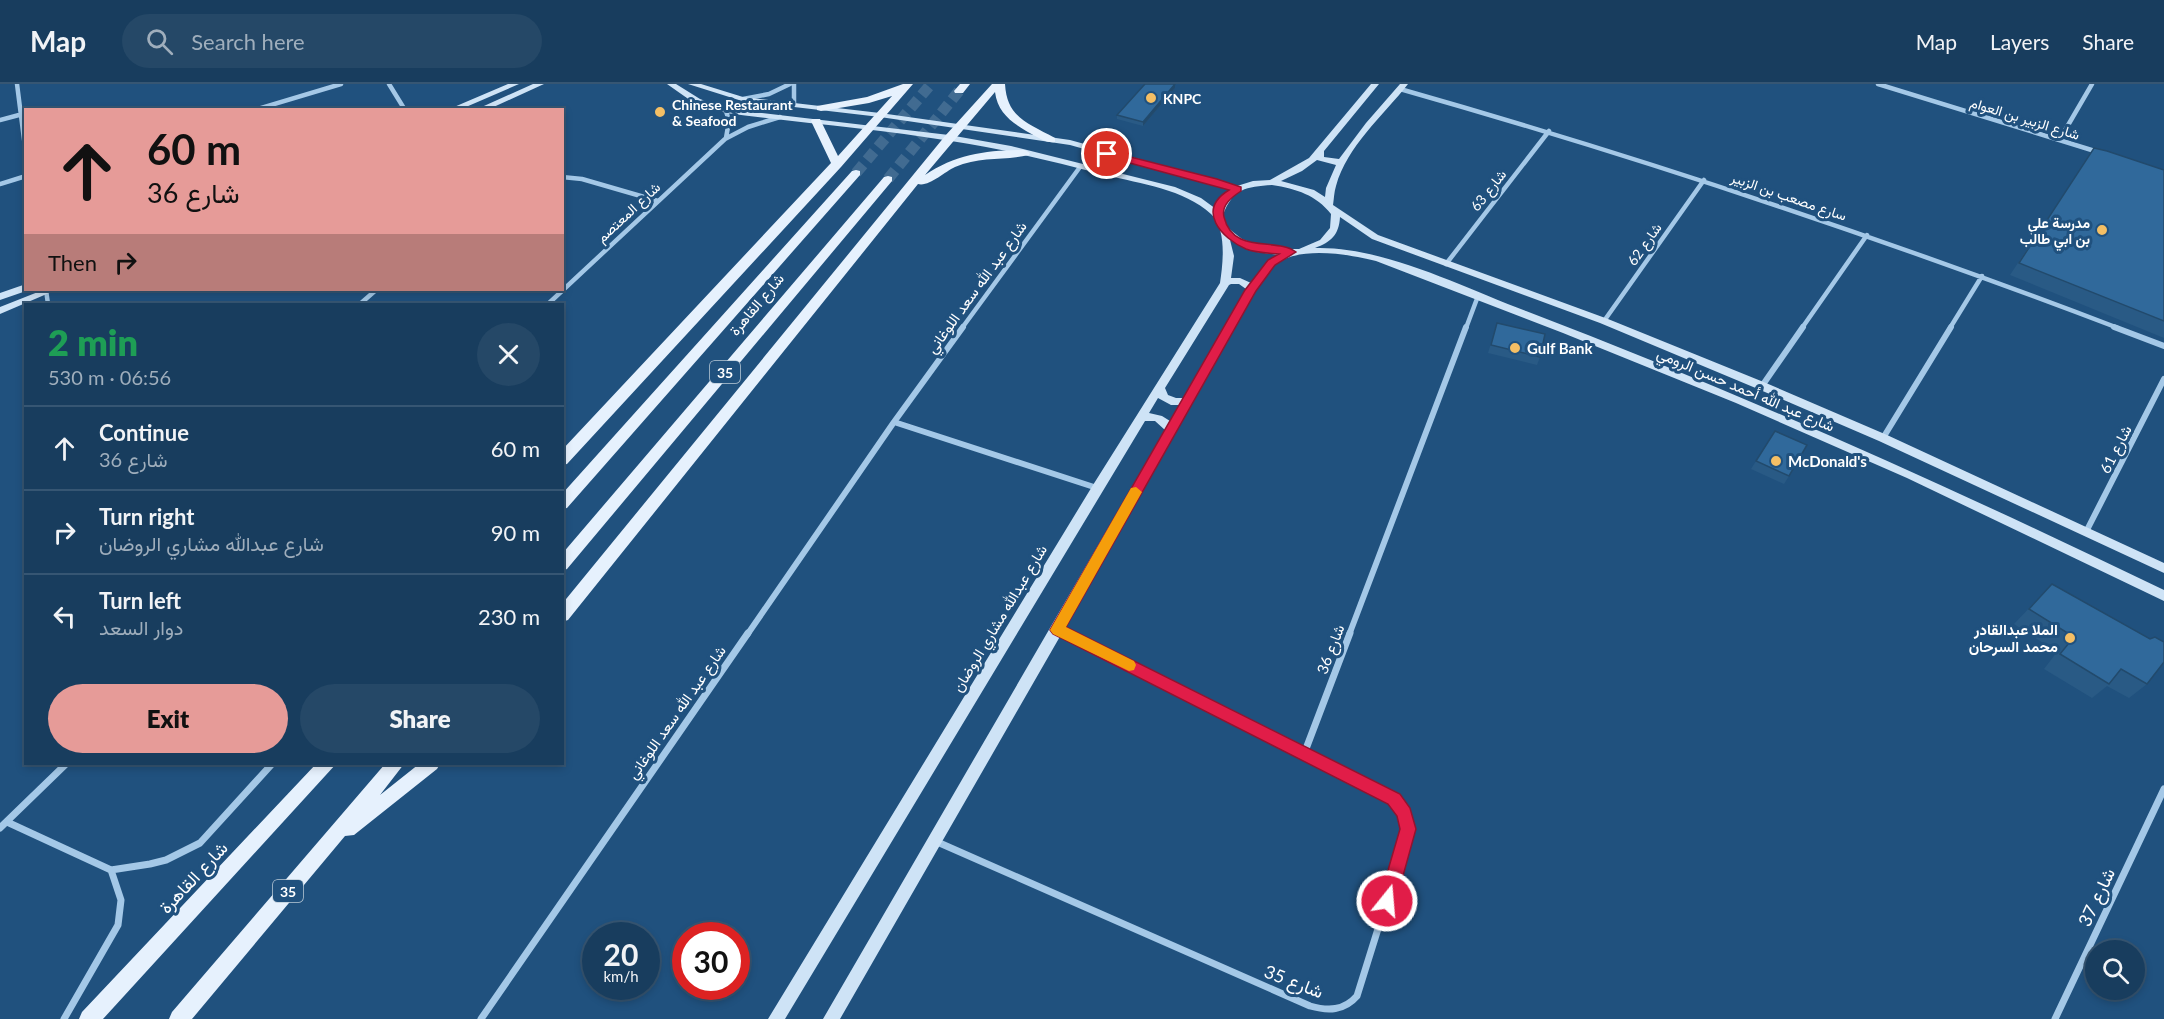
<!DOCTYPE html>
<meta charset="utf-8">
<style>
body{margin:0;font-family:Lato,Vazirmatn,sans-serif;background:#254867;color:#f1f3f6;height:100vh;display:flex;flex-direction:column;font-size:22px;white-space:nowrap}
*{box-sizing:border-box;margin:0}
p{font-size:20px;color:#9faebc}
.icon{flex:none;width:33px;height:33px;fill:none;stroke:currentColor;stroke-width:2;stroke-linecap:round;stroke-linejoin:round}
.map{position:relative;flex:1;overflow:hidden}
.details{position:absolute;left:24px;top:219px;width:540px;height:462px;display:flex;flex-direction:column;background:#183d5e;border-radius:0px;box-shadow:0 3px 9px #0003,0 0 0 2px #365673}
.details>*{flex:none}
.banner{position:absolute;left:24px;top:24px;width:540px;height:183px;border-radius:0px;box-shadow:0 3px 9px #0003,0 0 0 2px #365673;background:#e69b98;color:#111;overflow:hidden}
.controls{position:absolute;left:2085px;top:856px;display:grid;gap:12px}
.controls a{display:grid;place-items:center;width:60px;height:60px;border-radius:50%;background:#183d5e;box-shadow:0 3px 9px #0003,0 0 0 2px #365673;font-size:30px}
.speed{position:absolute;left:582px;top:838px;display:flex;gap:12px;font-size:30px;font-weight:700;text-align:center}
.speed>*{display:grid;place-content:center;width:78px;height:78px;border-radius:50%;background:#183d5e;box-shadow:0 3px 9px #0003,0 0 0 2px #365673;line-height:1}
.speed small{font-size:15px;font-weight:400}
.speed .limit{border:9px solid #d22;background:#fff;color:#111}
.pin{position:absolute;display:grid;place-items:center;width:51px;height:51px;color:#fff;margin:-26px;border:3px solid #fff;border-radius:50%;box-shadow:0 2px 6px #0007}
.me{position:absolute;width:66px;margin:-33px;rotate:17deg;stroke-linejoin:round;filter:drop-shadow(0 0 4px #0008)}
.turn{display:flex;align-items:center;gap:21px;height:126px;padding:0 24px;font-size:27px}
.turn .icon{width:78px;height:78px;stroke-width:2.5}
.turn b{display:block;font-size:42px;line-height:51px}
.then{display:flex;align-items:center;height:57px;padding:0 24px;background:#0003;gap:12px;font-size:22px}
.round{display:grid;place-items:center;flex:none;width:63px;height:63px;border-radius:32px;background:#254867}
.overview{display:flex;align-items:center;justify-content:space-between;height:102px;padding:0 24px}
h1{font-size:36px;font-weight:800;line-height:45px;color:#1e9e55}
.action{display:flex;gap:12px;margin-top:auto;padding:12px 24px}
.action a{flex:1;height:69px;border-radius:36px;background:#e69b98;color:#111;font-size:24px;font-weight:800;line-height:69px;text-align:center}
.action a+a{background:#254867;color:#f1f3f6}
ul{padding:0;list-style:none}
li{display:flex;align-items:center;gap:18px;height:84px;padding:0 24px;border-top:2px solid #365673}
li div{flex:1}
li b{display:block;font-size:22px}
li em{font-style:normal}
header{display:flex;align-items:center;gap:36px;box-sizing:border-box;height:84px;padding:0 30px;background:#183d5e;border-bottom:2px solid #365673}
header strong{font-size:28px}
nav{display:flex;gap:33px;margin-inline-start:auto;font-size:21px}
.search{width:420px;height:54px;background:#254867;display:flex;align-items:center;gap:15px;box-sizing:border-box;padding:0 21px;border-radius:33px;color:#9faebc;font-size:22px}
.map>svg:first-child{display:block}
</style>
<header>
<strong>Map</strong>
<div class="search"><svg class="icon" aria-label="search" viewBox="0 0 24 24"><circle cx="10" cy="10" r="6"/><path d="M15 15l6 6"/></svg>Search here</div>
<nav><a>Map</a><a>Layers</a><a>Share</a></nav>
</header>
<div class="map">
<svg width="2164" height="935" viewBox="0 0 2164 935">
<rect width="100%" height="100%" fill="#20517e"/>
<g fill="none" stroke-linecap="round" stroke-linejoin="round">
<path stroke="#416b91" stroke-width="11" stroke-dasharray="11 6" stroke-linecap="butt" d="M 856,89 L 931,0
M 888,95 L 959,7"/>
<path stroke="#a4c8e7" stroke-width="4.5" d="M 17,0 L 26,71
M 389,0 L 405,26
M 794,0 L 794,21
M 1878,0 L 2098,68
M 1400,5 C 1643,74 1882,154 2118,244
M 743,15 L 769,10 L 790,0
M 254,26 L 341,0
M 726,27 L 729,37 L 726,54
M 0,36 L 19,31
M 2060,55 L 2092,0
M 562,93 L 582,95 L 658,117
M 0,100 L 26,92
M 1446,180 L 1549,47
M 46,206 L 48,220
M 360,220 L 376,206
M 548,220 L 725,55 L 748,43 L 780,33
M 1604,237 L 1704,96
M 962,244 L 1080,83
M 1466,244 L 1478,212
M 1802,244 L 1867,151
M 1950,244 L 1982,192"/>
<path stroke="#a4c8e7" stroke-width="6" d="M 2114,243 L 2164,262
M 1762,302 L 1803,243
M 894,338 L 1097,404
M 1883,354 L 1951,243
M 2087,446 L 2164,295
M 1058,545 L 1069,551
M 747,551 L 894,338 L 963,243
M 1349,551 L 1466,243"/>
<path stroke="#a4c8e7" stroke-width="7" d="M 1304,670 L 1350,549
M 7,738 L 111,786 L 150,780 L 166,776 L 200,759 L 272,680
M 0,744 L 66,680
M 935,757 L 1310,922 C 1328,927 1344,927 1357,912 L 1407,752 C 1408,736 1404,722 1390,712 L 1066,549
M 64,935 L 118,841 L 121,816 L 111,786
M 481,935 L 748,549
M 2055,935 L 2164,705"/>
<path fill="#cee3f6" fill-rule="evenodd" d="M 508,0 L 519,0 L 459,26 L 447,26 Z
M 533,0 L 544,0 L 487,26 L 475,26 Z
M 667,0 L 676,0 L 700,15 L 727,25 L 949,51 L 1011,62 L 1175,103 L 1201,114 L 1216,125 L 1221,114 L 1230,106 L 1070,61 L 880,33 L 742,17 L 688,0 L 701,0 L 743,13 L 880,29 L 1070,56 L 1237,102 L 1253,97 L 1270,96 L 1309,74 L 1371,0 L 1379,0 L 1324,67 L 1324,73 L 1339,75 L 1366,39 L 1400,0 L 1408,0 C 1383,32 1347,62 1336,102 C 1334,108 1334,115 1333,121 L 1378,151 L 1608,235 L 1766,299 L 1887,351 L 2164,479 L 2164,489 L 1879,357 L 1758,305 L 1600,239 L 1372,155 L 1340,133 C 1339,151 1331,158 1315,164 C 1383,162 1462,203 1526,227 C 1743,310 1955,405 2164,506 L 2164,517 L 1907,394 L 1736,319 L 1563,249 L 1376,177 C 1348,170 1300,162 1276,180 C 1268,186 1261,198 1255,206 L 1062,549 L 840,935 L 823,935 L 1165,346 L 1155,337 L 1145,337 L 785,935 L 768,935 L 1093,401 L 1220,199 C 1223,179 1227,145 1211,130 C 1184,105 1141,100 1106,91 C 1055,78 1004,65 951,57 C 877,45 801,39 726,29 L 694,19 ZM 1317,76 L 1336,81 L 1326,104 L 1325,113 L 1314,106 L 1281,97 L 1302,87 ZM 1272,101 C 1297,105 1316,111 1331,130 L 1330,144 L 1320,156 L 1299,165 L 1285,165 L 1262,163 L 1242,155 L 1228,144 L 1223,131 C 1233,104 1246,103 1272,101 ZM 1230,156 L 1257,168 L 1279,171 L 1268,177 L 1251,199 L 1240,194 L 1231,194 L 1234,172 ZM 1231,200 L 1239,200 L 1246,205 L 1184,314 L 1176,314 L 1168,311 L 1165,304 L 1229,201 ZM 1158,314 L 1171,321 L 1180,321 L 1170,337 L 1162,332 L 1149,329 Z
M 26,200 L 26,206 L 29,206 L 0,216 L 0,209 Z
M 43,206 L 56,206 L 0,230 L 0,223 Z"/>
<path fill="#e6f1fd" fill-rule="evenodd" d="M 903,0 L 913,0 L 841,83 L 567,380 L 562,381 L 562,366 L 831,79 L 811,37 L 812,35 L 820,35 L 838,72 L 892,12 L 869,19 L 821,27 L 817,26 L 817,22 L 867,13 Z
M 960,0 L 970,0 L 963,9 L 955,9 L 954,7 Z
M 992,0 L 1005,0 C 1007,34 1028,39 1055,54 L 1055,58 C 1047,59 1043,56 1037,53 C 1017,42 998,32 995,8 L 925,91 C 956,70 988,66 1025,66 L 1030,69 L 1029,71 C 1003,77 980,72 955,83 C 944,88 929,103 918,100 L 568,536 L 562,538 L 562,520 L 945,52 Z
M 856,86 L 860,87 L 860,91 L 567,424 L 562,425 L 562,410 L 852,87 Z
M 888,92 L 892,93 L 892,97 L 567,485 L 562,487 L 562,470 L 884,93 Z
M 316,680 L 336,680 L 103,935 L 79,935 L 82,928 Z
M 385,680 L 404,680 L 380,711 L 419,680 L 440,680 L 437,685 L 354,751 L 345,752 L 192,935 L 169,935 L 172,928 Z"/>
</g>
<path fill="#295a85" d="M 1175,0 L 1175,4 L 1143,42 L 1117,35 L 1117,31 Z
M 2094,64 L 2164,86 L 2164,254 L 2010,191 Z
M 1497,239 L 1540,273 L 1537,281 L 1488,269 Z
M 1775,347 L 1789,392 L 1784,400 L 1751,385 Z
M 2052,500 L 2147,600 L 2129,614 L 2107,602 L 2092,614 L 2044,585 L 2057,568 L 2014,540 Z"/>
<path fill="#224a6c" d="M 1175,0 L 1175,4 L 1143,42 L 1143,38 Z"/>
<path fill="#30699b" stroke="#224a6c" stroke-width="1.5" d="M 1145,0 L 1175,0 L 1143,38 L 1117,31 Z
M 2094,64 L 2107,67 L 2164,86 L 2164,237 L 2019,179 Z
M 1497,239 L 1545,250 L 1540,273 L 1491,261 Z
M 1775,347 L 1807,361 L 1789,392 L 1756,377 Z
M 2052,500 L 2150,555 L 2155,553 L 2164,558 L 2164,578 L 2147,600 L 2121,585 L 2109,600 L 2060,570 L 2074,553 L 2029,525 Z"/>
<path fill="#e11d48" stroke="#92132f" stroke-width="1.5" d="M 1107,67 L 1217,95 L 1241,103 L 1241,107 C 1232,113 1221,121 1224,133 C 1233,171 1277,153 1296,168 L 1275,181 L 1256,207 L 1066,543 L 1400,710 L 1410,724 L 1416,745 L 1396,817 L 1393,823 L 1387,825 L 1381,823 L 1379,817 L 1400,745 L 1397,732 L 1388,720 L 1053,550 L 1050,546 L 1245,206 L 1268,176 L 1279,170 C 1269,169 1256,169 1246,165 C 1221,154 1196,126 1229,106 L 1104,72 L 1102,70 Z"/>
<path fill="#f59e0b" d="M 1136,403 L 1142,408 L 1066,543 L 1134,577 L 1136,581 L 1134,586 L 1129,587 L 1053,550 L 1050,546 L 1131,404 Z"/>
<g fill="#f4bf65" stroke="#20517e" stroke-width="2">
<circle cx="1151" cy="14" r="6"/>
<circle cx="660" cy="28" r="6"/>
<circle cx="2102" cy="146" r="6"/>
<circle cx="1515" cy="264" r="6"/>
<circle cx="1776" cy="377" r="6"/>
<circle cx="2070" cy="554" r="6"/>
</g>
<g text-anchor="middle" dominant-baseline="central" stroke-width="6" stroke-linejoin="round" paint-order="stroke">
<g font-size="14" font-weight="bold" fill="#fff" stroke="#20517e" text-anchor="start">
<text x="1163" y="14">KNPC</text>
<text x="672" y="20">Chinese Restaurant<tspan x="672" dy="16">&amp; Seafood</tspan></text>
<text x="2090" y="138" text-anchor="end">مدرسة علي<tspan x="2090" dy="16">بن ابي طالب</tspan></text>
</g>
<g font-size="14" fill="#fff" stroke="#20517e">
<text transform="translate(2025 34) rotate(17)">شارع الزبير بن العوام</text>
<text transform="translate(1488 106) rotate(-52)">شارع 63</text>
<text transform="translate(1789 112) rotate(19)">سارع مصعب بن الزبير</text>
<text transform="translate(628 128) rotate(-43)">شارع المعتصم</text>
<text transform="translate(1644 160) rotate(-55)">شارع 62</text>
</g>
<g fill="#20517e" stroke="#bccbd8" stroke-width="1.5">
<rect x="710" y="277" width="30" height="22" rx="4.5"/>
<rect x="273" y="796" width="30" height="22" rx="4.5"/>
</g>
<g font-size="14" font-weight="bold" fill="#fff">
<text x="725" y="288">35</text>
<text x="288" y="807">35</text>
</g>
<g font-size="15" fill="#fff" stroke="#20517e">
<text transform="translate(976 203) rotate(-54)">شارع عبد الله سعد اللوغاني</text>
<text transform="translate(756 220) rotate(-50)">شارع القاهرة</text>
<text transform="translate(1746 305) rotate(23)">شارع عبد الله أحمد حسن الرومي</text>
<text transform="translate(2115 365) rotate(-63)">شارع 61</text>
<text transform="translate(999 534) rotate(-59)">شارع عبدالله مشاري الروضان</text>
<text transform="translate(1330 565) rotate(-69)">شارع 36</text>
<text transform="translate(676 628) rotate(-55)">شارع عبد الله سعد اللوغاني</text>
</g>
<g font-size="15" font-weight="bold" fill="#fff" stroke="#20517e" text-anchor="start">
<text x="1527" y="264">Gulf Bank</text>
<text x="1788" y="377">McDonald's</text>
<text x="2058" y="545" text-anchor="end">الملا عبدالقادر<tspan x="2058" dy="17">محمد السرحان</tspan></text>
</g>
<g font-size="18" fill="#fff" stroke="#20517e">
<text transform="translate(193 793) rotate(-47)">شارع القاهرة</text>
<text transform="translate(2096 813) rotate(-65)">شارع 37</text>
<text transform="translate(1294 897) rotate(21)">شارع 35</text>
</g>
</g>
</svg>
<div class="controls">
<a><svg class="icon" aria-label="search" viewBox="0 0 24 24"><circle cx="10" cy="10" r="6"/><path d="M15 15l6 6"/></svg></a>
</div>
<div class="speed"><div>20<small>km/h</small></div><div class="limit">30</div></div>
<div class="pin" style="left:1107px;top:70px;background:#d93025"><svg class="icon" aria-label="arrive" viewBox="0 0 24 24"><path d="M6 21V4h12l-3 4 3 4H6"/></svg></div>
<svg class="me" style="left:1387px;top:817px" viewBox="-20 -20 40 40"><circle r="17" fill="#e11d48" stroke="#fff" stroke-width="3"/><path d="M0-11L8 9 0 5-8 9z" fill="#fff"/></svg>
<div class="banner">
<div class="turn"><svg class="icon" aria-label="ahead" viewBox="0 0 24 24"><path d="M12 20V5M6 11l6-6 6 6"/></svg><div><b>60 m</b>شارع 36</div></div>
<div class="then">Then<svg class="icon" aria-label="right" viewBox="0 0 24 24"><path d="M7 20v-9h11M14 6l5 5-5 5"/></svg></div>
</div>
<section class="details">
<div class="overview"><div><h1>2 min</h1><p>530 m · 06:56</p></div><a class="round"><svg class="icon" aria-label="close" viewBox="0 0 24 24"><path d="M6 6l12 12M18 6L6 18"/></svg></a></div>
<ul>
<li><svg class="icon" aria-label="ahead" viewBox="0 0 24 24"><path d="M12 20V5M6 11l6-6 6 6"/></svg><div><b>Continue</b><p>شارع 36</p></div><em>60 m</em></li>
<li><svg class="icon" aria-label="right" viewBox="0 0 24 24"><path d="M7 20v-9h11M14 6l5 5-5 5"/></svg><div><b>Turn right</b><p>شارع عبدالله مشاري الروضان</p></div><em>90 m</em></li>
<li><svg class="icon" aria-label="left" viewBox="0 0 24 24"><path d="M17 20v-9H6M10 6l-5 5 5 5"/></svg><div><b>Turn left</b><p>دوار السعد</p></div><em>230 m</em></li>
</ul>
<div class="action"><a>Exit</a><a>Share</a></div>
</section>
</div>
